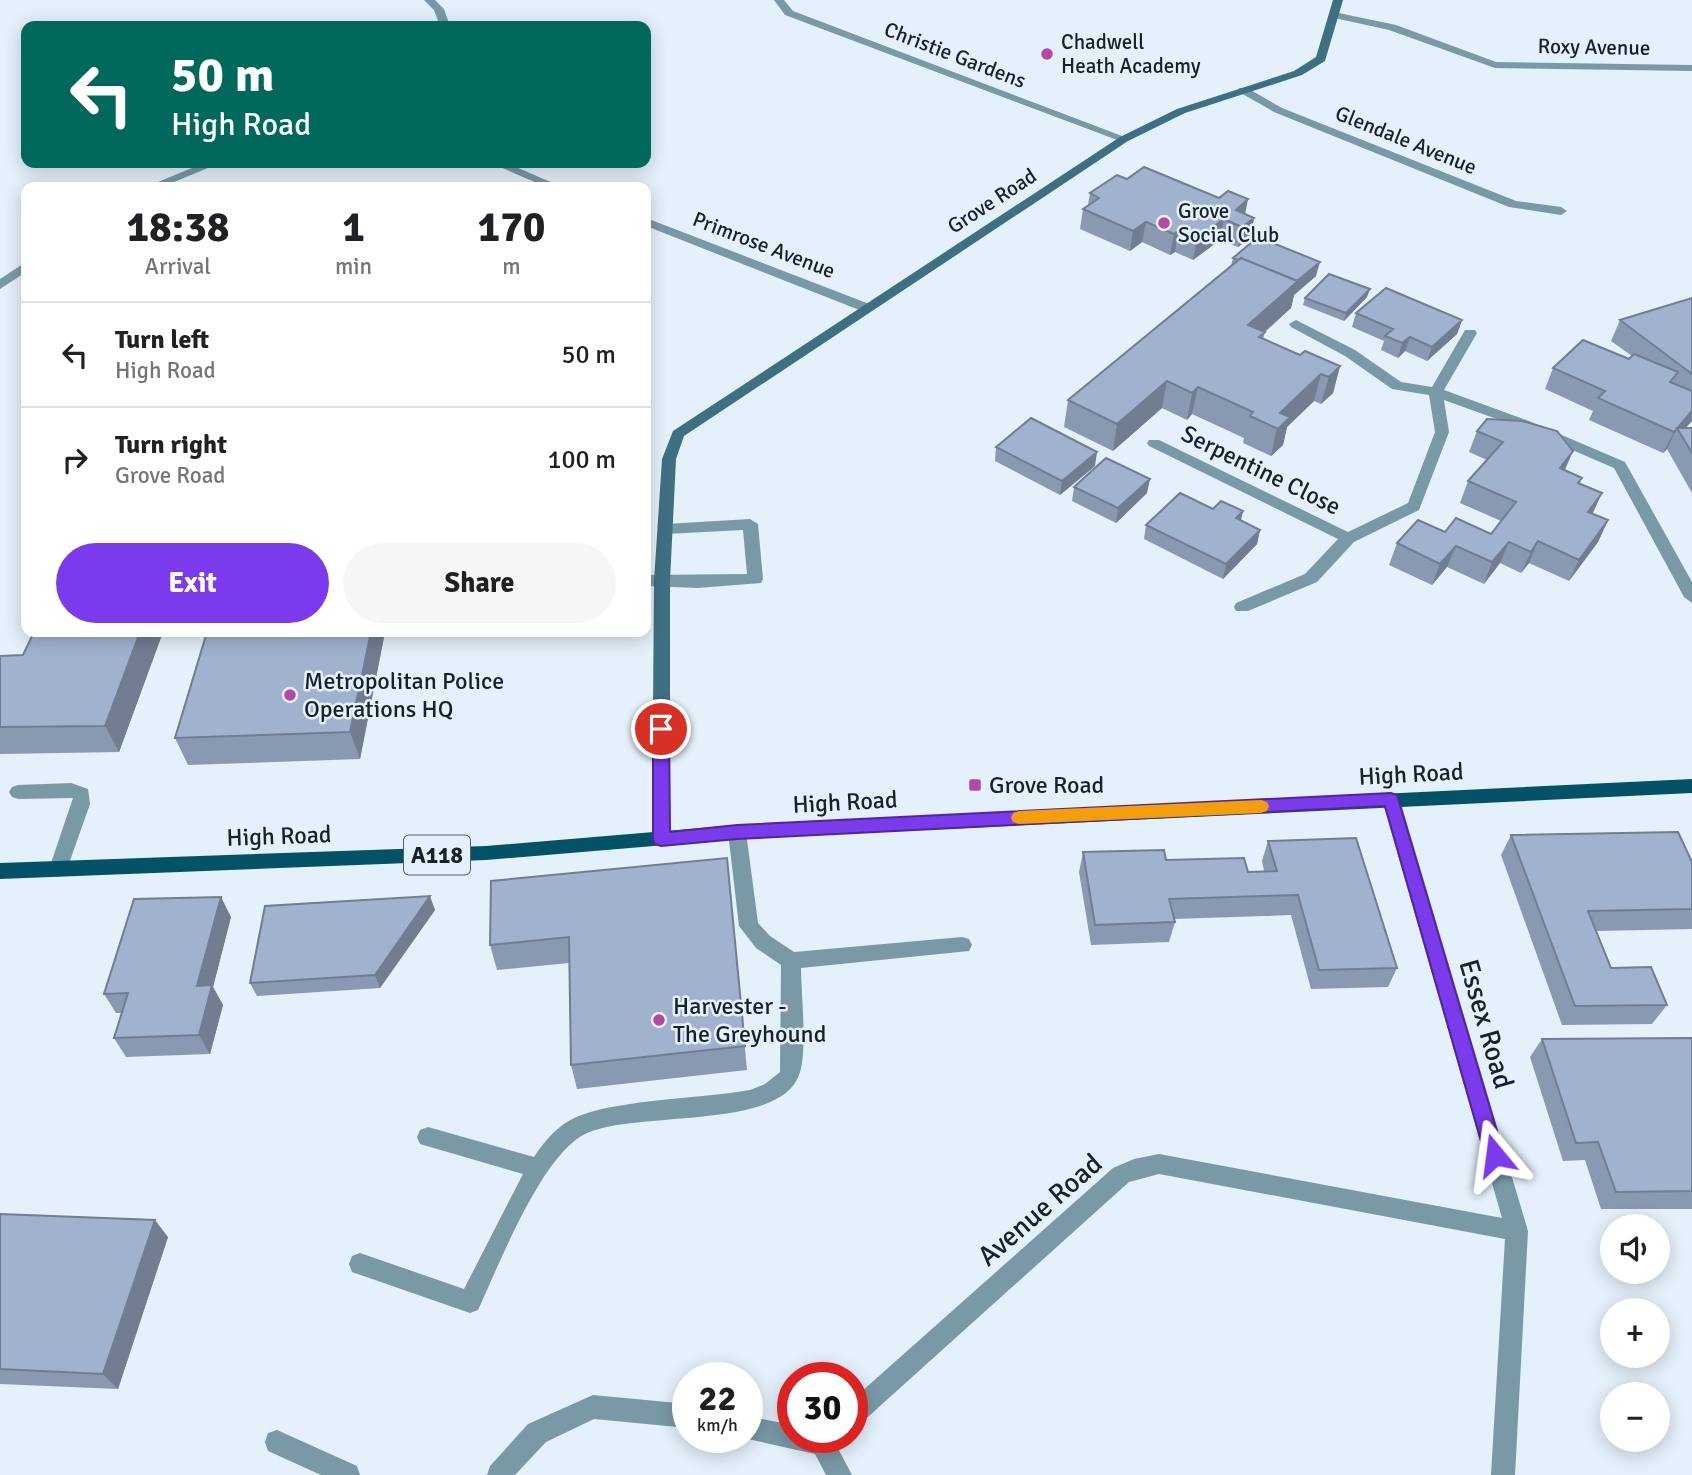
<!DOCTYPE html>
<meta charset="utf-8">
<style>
body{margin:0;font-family:Signika,sans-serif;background:#f6f6f6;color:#202124;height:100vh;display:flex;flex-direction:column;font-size:26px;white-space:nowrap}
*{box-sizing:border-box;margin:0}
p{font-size:23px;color:#757577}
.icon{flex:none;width:38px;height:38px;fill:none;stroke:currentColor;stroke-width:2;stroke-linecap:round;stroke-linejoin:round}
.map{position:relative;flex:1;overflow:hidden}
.panel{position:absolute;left:21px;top:182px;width:630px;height:455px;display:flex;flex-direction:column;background:#fff;border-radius:14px;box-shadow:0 4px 18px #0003}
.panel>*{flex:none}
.hud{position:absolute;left:21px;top:21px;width:630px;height:147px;border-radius:14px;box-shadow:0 4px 18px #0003;background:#00695c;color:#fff;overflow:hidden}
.tools{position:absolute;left:1600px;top:1214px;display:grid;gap:14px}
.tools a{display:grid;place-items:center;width:70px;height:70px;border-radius:50%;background:#fff;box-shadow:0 4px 18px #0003;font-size:35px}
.speed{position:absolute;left:672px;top:1362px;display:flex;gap:14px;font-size:35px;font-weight:700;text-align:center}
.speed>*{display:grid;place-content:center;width:91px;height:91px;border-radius:50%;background:#fff;box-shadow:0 4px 18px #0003;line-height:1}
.speed small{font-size:18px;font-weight:400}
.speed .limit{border:10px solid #d22;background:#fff;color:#111}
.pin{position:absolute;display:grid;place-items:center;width:60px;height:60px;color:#fff;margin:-30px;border:4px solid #fff;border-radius:50%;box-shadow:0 2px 7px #0007}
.me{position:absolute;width:77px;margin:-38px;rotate:344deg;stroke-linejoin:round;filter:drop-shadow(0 0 5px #0008)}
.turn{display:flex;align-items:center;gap:24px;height:147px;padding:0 35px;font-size:32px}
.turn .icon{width:91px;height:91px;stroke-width:2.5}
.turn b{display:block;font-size:49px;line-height:60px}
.eta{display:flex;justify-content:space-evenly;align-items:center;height:119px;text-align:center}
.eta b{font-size:42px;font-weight:700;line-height:49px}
.cta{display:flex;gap:14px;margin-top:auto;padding:14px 35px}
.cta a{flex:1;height:80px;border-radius:42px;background:#7c3aed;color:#fff;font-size:28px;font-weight:700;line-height:80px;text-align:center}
.cta a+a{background:#f6f6f6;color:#202124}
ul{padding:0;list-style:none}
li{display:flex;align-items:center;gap:21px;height:105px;padding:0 35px;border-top:2px solid #e0e0e0}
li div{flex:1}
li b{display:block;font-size:26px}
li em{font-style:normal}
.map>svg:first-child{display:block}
</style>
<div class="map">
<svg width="1692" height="1475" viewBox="0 0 1692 1475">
<rect width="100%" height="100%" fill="#e4f0fa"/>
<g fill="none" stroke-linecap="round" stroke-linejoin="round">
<path fill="#7999a6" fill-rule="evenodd" d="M 750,519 L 758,524 L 763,579 L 761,583 L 698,588 L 646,586 L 646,575 L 747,574 L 743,530 L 666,534 L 658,529 L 666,524 Z
M 71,783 L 88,789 L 90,804 L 67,869 L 65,874 L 58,877 L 51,874 L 49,869 L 73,798 L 18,799 L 12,797 L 9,792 L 12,787 L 18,785 Z
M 737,825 L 744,827 L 746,832 L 758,923 L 770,936 L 794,952 L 962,937 L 969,939 L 972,945 L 969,951 L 801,968 C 801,995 808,1052 799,1075 C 779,1131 633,1110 585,1134 C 541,1156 499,1265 478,1310 L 470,1313 L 352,1272 L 349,1264 L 352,1256 L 360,1253 L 464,1289 L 523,1174 L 420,1144 L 417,1137 L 420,1130 L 428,1127 L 534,1157 C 543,1143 554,1130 567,1122 C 604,1099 703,1099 750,1090 L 765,1084 L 780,1072 L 781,965 L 756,948 L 739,926 L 728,832 L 730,827 Z
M 277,1430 L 357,1466 L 360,1475 L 321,1475 L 268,1451 L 265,1442 L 268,1433 Z"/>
<path fill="#7999a6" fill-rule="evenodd" d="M 424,0 L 435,0 L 444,9 L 450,26 L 440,26 L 434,10 Z
M 774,0 L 784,0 L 793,11 L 1130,139 L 1120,141 L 785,15 Z
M 1334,12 L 1396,25 L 1496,62 L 1692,65 L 1692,71 L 1495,68 L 1389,30 L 1330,17 L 1330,13 Z
M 1239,88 L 1247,88 L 1282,108 L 1516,201 L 1561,207 L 1567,211 L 1561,215 L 1509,207 L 1274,112 L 1239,92 Z
M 204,163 L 220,163 L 162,187 L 146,187 Z
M 491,163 L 507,163 L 562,187 L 546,187 Z
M 646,218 L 872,305 L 874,308 L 867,312 L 862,311 L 646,226 Z
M 26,262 L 26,272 L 0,289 L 0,279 Z
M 1296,320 L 1355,350 L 1401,382 L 1432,387 L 1465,330 L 1475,330 L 1477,333 L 1444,390 L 1529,421 L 1625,462 L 1692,582 L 1692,603 L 1684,597 L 1614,468 L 1519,427 L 1444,400 L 1449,432 L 1419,510 L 1354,542 L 1317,582 L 1248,611 L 1236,611 L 1234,607 L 1236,603 L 1305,574 L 1338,539 L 1149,446 L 1147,443 L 1149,440 L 1159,440 L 1348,532 L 1408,503 L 1435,432 L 1429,395 L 1392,389 L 1345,356 L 1291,327 L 1289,324 Z
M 1391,793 L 1397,795 L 1400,800 L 1528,1231 L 1515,1475 L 1491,1475 L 1505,1239 L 1159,1174 L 1129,1182 L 860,1424 L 852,1428 L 852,1400 L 1113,1168 L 1134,1159 L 1159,1154 L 1502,1218 L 1382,800 L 1385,795 Z
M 593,1395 L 688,1404 L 688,1428 L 594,1419 L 546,1442 L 515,1475 L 487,1475 L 490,1466 L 528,1424 Z
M 747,1416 L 793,1425 L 793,1437 L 832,1437 L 852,1475 L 826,1475 L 815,1454 L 739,1437 L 747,1437 Z"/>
<path fill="#3f7082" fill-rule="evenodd" d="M 1333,0 L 1343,0 L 1325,61 L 1302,75 L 1185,113 L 1128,141 L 684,436 L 676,459 L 670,581 L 670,839 L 668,844 L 661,846 L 654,844 L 652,839 L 654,581 L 662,459 L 673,431 L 1120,137 L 1177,109 L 1294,71 L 1316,57 Z"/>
<path fill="#045268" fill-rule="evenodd" d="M 1692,779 L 1692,793 L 737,839 L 486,860 L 0,879 L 0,863 L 486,846 L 737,825 Z"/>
</g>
<path fill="#8a99b2" d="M 1127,179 L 1245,214 L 1254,218 L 1250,238 L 1238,247 L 1220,240 L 1193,260 L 1175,252 L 1170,255 L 1142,242 L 1130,251 L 1080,229 L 1083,209 L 1088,205 L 1090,193 Z
M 1233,258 L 1316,276 L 1294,295 L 1291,308 L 1265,332 L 1263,339 L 1300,355 L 1340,366 L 1333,393 L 1321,404 L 1314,401 L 1287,427 L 1283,445 L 1271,456 L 1243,443 L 1244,438 L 1192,414 L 1187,420 L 1162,408 L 1113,451 L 1064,427 L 1068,400 L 1231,266 Z
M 1367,297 L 1344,321 L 1303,305 L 1305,298 Z
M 1692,298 L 1692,421 L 1685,428 L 1692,428 L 1692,493 L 1667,449 L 1663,453 L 1589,420 L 1593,411 L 1545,389 L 1553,368 L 1629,359 L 1632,356 L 1611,341 L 1620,320 Z
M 1356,313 L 1462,320 L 1457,334 L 1427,361 L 1405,351 L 1398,358 L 1381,350 L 1384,341 L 1352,327 Z
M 1487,419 L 1565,470 L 1582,478 L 1579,484 L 1593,514 L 1608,520 L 1598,542 L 1569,581 L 1529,563 L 1521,573 L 1500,563 L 1484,584 L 1447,567 L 1432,585 L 1389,565 L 1397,543 L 1445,532 L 1491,534 L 1501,521 L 1460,503 L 1468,481 L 1487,460 L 1469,452 L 1477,431 Z
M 996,447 L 1095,466 L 1060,495 L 995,461 Z
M 1074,487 L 1147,493 L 1116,523 L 1072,501 Z
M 1213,509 L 1243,511 L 1241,520 L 1260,530 L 1257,544 L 1223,579 L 1144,539 L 1146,525 Z
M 163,632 L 119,752 L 0,754 L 0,656 L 23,655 Z
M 207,632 L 385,632 L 360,759 L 188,765 L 175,738 Z
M 1511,835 L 1692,862 L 1692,929 L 1596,931 L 1611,968 L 1667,1005 L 1652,1024 L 1562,1025 L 1501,855 Z
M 1268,841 L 1397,968 L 1388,987 L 1311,989 L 1291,915 L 1174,919 L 1175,922 L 1169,942 L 1091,945 L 1079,872 L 1083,852 L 1166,860 L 1248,872 L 1264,871 L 1262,861 Z
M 727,858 L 747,1070 L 577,1089 L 571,1065 L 569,963 L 497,970 L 490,945 Z
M 435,910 L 380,988 L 257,996 L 250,983 Z
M 231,917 L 213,987 L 223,1005 L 210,1054 L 126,1057 L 114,1038 L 121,1013 L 116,1013 L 104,994 Z
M 1692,1038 L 1692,1209 L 1601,1209 L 1585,1160 L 1563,1161 L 1530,1057 L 1542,1039 Z
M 0,1214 L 168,1237 L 118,1389 L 0,1384 Z"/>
<path fill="#717d91" d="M 1248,199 L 1244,220 L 1236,210 Z
M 1254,218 L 1250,238 L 1238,247 L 1242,227 Z
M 1224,219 L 1220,240 L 1193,260 L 1197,239 Z
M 1146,222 L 1142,242 L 1130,251 L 1133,231 Z
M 1178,231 L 1175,252 L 1170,255 L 1174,234 Z
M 1320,262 L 1316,276 L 1294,295 L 1291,308 L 1242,351 L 1248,325 Z
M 1370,289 L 1367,297 L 1344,321 L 1346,313 Z
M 1462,320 L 1457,334 L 1427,361 L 1432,347 Z
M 1410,337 L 1405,351 L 1398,358 L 1402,343 Z
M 1340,366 L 1333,393 L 1321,404 L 1329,377 Z
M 1321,374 L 1314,401 L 1287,427 L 1283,445 L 1271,456 L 1280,413 Z
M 1167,381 L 1162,408 L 1113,451 L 1117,424 Z
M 1198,387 L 1192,414 L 1187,420 L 1192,393 Z
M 1692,411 L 1692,421 L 1680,434 L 1677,428 L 1667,449 L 1663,453 L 1674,432 Z
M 1573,451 L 1564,472 L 1560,468 Z
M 1097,452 L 1095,466 L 1060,495 L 1062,481 Z
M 1150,479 L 1147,493 L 1116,523 L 1118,508 Z
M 1602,493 L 1592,515 L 1588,512 Z
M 1243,511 L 1239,526 L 1236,518 Z
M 1608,520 L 1598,542 L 1569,581 L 1579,560 Z
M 1260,530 L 1257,544 L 1223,579 L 1226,564 Z
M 1538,541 L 1529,563 L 1521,573 L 1531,552 Z
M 1509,542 L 1500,563 L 1484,584 L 1492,562 Z
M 1456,546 L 1447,567 L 1432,585 L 1440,564 Z
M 140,632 L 163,632 L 119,752 L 105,726 Z
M 371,632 L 385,632 L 360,759 L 350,732 Z
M 430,896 L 435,910 L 380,988 L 375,975 Z
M 221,897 L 231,917 L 213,987 L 223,1005 L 210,1054 L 199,1035 L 197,986 Z
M 155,1220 L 168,1237 L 118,1389 L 103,1374 Z"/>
<path fill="#a1b2cf" stroke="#717d91" stroke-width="2" d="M 1144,167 L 1219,198 L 1228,191 L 1248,199 L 1236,210 L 1254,218 L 1242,227 L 1224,219 L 1197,239 L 1178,231 L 1174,234 L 1146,222 L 1133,231 L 1083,209 L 1099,198 L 1090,193 L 1117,175 L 1127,179 Z
M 1258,237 L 1320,262 L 1297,281 L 1241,258 L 1238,260 L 1233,258 Z
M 1241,258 L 1298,281 L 1248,325 L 1265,332 L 1259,337 L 1300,355 L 1305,351 L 1340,366 L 1329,377 L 1321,374 L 1280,413 L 1290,417 L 1278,429 L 1250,416 L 1253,412 L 1198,387 L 1192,393 L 1167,381 L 1117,424 L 1068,400 Z
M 1329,274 L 1370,289 L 1346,313 L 1305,298 Z
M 1386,288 L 1462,320 L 1432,347 L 1410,337 L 1402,343 L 1385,336 L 1393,329 L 1356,313 Z
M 1692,298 L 1692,374 L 1620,320 Z
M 1583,340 L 1629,359 L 1634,354 L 1678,372 L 1670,382 L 1692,391 L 1692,411 L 1674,432 L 1598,398 L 1605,391 L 1553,368 Z
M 1031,418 L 1097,452 L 1062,481 L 996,447 Z
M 1487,419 L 1522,421 L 1557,431 L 1573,451 L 1560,468 L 1582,478 L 1578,483 L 1602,493 L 1588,512 L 1608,520 L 1579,560 L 1538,541 L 1531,552 L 1509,542 L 1492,562 L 1456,546 L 1440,564 L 1397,543 L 1418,520 L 1445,532 L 1456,518 L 1491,534 L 1516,502 L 1468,481 L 1503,442 L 1477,431 Z
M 1677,428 L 1692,428 L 1692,453 Z
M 1106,458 L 1150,479 L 1118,508 L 1074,487 Z
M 1180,493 L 1213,509 L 1221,501 L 1243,511 L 1236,518 L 1260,530 L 1226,564 L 1146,525 Z
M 34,632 L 140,632 L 105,726 L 0,727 L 0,656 L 23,655 Z
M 207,632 L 371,632 L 350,732 L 175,738 Z
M 1678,832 L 1692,862 L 1692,909 L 1588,911 L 1611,968 L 1651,967 L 1667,1005 L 1575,1006 L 1511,835 Z
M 1356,838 L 1397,968 L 1319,970 L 1298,895 L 1169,899 L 1175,922 L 1095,925 L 1083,852 L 1164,850 L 1166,860 L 1244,858 L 1248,872 L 1277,871 L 1268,841 Z
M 727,858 L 745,1046 L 571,1065 L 569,937 L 490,945 L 491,881 Z
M 430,896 L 375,975 L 250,983 L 265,906 Z
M 221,897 L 197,986 L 212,985 L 199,1035 L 114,1038 L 128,993 L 104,994 L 134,899 Z
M 1692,1038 L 1692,1191 L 1616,1192 L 1598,1142 L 1576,1143 L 1542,1039 Z
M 0,1214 L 155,1220 L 103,1374 L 0,1369 Z"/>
<path fill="#7c3aed" stroke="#51269a" stroke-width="2" d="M 661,723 L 669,729 L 670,832 L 737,825 L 1391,793 L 1397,795 L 1504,1155 L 1502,1161 L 1495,1164 L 1488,1161 L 1485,1155 L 1385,806 L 737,839 L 661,846 L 655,844 L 653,839 L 653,729 Z"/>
<path fill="#f59e0b" d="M 1261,800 L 1267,802 L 1269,806 L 1267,811 L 1261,813 L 1019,824 L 1013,822 L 1011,818 L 1013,813 L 1019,811 Z"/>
<g fill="#b747a4" stroke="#e4f0fa" stroke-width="2.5">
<circle cx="1047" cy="54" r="7"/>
<circle cx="1164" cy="223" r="7"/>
<circle cx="290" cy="695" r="7"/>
<rect x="968" y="778" width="14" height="14" rx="3.5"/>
<circle cx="659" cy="1020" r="7"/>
</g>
<g text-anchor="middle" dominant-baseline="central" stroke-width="5" stroke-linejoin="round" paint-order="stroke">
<g font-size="21" fill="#162129" stroke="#e4f0fa" text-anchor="start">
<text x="1061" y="42">Chadwell<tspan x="1061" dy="24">Heath Academy</tspan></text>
<text x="1178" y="211">Grove<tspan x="1178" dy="24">Social Club</tspan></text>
</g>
<g font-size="21" fill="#162129" stroke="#e4f0fa">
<text transform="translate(1594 47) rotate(1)">Roxy Avenue</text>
<text transform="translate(955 55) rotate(21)">Christie Gardens</text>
<text transform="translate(1406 140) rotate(22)">Glendale Avenue</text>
<text transform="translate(992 201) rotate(-33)">Grove Road</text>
<text transform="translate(764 245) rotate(21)">Primrose Avenue</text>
</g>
<rect fill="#e4f0fa" stroke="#545f68" stroke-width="2" x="404" y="835.5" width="66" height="39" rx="5"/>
<g font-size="23" font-weight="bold" fill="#162129">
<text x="437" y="855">A118</text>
</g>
<g font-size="24" fill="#162129" stroke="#e4f0fa">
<text transform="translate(1261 470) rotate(26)">Serpentine Close</text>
<text transform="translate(1411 774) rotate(-3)">High Road</text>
<text transform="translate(845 802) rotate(-3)">High Road</text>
<text transform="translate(279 836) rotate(-2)">High Road</text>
</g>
<g font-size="24" fill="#162129" stroke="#e4f0fa" text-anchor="start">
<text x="304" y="681">Metropolitan Police<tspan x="304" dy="28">Operations HQ</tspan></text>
<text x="989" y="785">Grove Road</text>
<text x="673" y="1006">Harvester -<tspan x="673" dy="28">The Greyhound</tspan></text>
</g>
<g font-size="28" fill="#162129" stroke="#e4f0fa">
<text transform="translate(1486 1024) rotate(74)">Essex Road</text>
<text transform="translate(1040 1210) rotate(-41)">Avenue Road</text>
</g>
</g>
</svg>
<div class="tools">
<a><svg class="icon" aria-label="sound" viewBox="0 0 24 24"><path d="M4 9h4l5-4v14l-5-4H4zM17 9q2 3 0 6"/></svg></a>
<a>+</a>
<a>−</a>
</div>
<div class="speed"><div>22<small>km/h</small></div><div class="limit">30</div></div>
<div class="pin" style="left:661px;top:729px;background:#d93025"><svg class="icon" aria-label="arrive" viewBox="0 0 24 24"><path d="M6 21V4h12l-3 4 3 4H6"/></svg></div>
<svg class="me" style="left:1495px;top:1155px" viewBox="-20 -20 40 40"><path d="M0-17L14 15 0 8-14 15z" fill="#7c3aed" stroke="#fff" stroke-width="4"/></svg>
<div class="hud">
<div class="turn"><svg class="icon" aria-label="left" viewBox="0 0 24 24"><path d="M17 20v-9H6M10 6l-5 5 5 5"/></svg><div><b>50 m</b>High Road</div></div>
</div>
<section class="panel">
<div class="eta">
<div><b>18:38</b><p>Arrival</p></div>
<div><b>1</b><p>min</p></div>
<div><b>170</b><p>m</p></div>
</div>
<ul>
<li><svg class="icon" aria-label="left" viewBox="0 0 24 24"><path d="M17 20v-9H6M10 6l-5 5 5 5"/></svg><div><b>Turn left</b><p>High Road</p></div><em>50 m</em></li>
<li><svg class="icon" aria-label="right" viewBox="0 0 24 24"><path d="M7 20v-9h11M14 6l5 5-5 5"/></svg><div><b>Turn right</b><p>Grove Road</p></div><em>100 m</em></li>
</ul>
<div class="cta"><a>Exit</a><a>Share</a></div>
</section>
</div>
